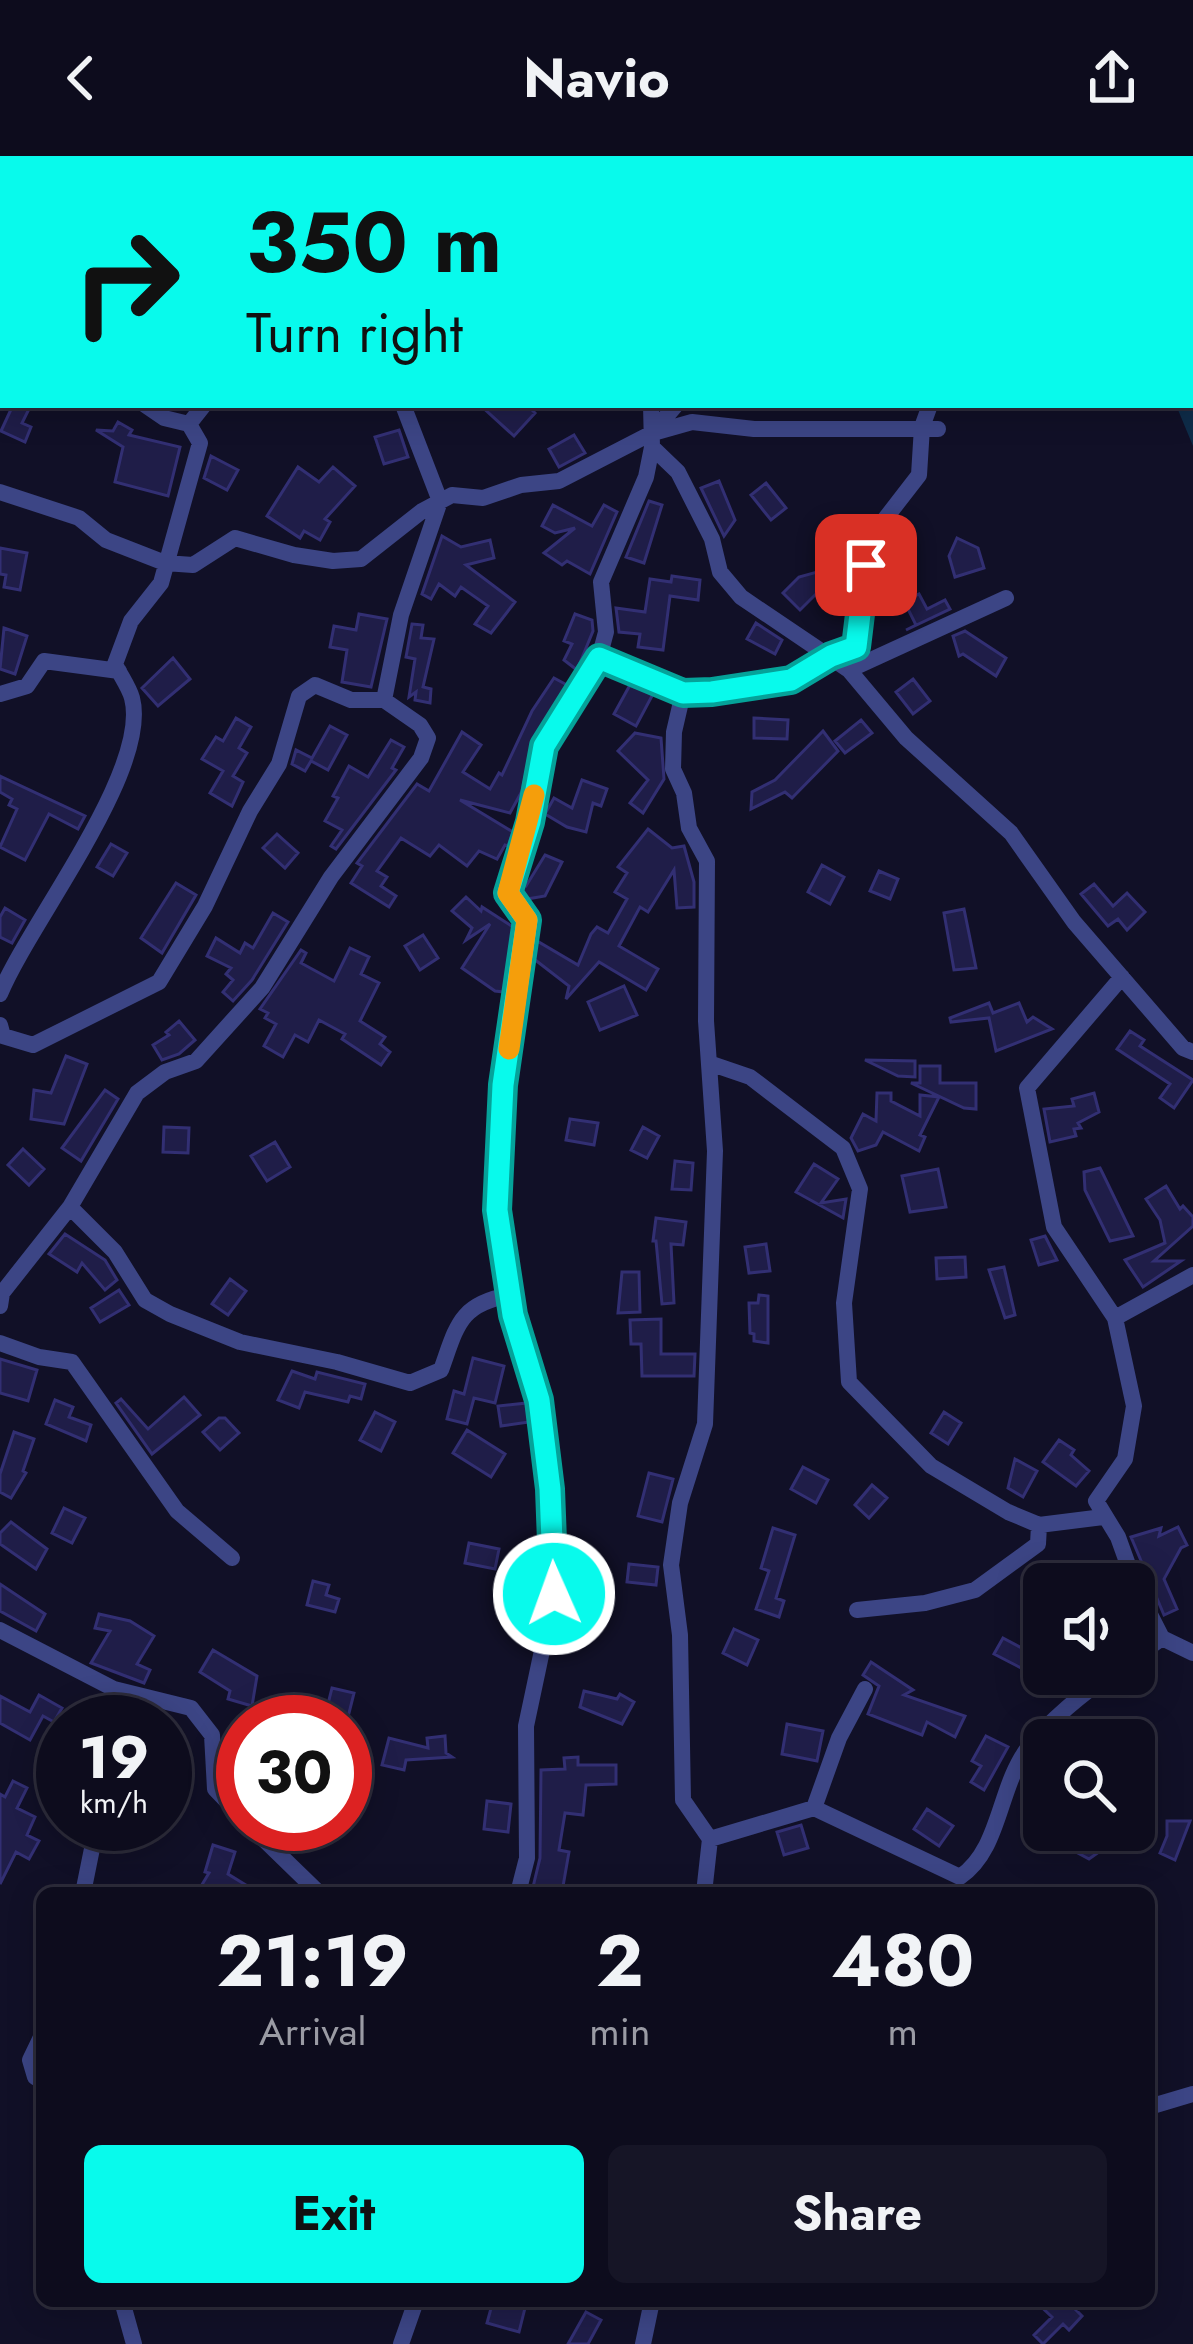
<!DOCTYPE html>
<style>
body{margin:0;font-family:Jost,sans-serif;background:#161526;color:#f1f3f6;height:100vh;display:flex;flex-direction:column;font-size:45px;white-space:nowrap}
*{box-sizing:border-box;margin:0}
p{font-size:39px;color:#9a9ba4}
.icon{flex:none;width:66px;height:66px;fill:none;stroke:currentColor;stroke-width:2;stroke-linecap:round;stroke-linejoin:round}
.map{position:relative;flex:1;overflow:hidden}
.side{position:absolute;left:36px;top:1731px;width:1119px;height:420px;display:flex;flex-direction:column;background:#0d0c1d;border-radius:18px;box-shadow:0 6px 30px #0003,0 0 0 3px #2d2c3b}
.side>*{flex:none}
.hud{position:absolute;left:0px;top:0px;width:1194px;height:252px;box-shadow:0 6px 30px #0003,0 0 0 3px #2d2c3b;background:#08faec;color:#111;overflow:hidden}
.controls{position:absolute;left:1023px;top:1407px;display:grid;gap:24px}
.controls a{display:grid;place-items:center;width:132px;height:132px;border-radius:18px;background:#0d0c1d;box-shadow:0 6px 30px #0003,0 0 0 3px #2d2c3b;font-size:60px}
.speed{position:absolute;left:36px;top:1539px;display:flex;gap:24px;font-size:60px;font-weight:700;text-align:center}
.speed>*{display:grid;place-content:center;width:156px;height:156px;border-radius:50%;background:#0d0c1d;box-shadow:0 6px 30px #0003,0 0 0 3px #2d2c3b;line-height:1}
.speed small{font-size:30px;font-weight:400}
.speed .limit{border:18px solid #d22;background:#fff;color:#111}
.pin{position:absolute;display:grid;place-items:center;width:102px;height:102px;color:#fff;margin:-51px;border-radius:24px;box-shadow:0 6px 18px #0006}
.me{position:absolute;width:132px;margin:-66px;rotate:358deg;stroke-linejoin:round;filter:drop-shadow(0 0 9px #0008)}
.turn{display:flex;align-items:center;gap:42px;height:252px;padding:0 48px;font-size:54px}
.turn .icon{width:156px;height:156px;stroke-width:2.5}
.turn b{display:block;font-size:84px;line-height:102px}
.eta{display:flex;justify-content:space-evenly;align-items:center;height:204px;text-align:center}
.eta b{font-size:72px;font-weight:700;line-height:84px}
.cta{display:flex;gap:24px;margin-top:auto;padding:24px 48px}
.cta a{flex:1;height:138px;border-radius:18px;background:#08faec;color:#111;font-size:48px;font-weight:700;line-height:138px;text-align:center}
.cta a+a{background:#161526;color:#f1f3f6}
header{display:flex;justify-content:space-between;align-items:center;height:156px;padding:0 48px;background:#0d0c1d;font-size:54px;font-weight:700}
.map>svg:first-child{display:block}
</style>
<header><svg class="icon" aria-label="back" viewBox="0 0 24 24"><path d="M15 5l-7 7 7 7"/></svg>Navio<svg class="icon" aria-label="share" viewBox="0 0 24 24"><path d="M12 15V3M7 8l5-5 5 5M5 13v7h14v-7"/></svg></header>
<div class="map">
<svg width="1193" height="2188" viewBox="0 0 1193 2188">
<rect width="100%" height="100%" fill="#111027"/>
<path fill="#0e2c49" d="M 1121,0 L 1193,0 L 1193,290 L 1176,249 L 1191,249 L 1191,3 L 1120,3 Z"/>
<path fill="#1f1d48" stroke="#322f73" stroke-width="3" d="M 13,249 L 31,249 L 22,267 L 31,271 L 25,286 L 1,275 Z
M 480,249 L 527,249 L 535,257 L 514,280 Z
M 118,266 L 132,274 L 129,279 L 180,291 L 168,340 L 115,326 L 123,291 L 96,274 L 113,275 Z
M 399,274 L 408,301 L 384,308 L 375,281 Z
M 574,279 L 585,297 L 559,311 L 549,293 Z
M 211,300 L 238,314 L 227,334 L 204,322 Z
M 298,311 L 319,326 L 333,311 L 355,330 L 325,363 L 330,366 L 320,384 L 304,375 L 300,382 L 267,360 Z
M 719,325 L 735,364 L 724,380 L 701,332 Z
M 766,327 L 786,352 L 771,364 L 751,339 Z
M 649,345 L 662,349 L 644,407 L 626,401 Z
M 553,349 L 592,370 L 604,349 L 617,356 L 590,418 L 567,405 L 562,409 L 544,397 L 575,372 L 555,377 L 542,370 Z
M 442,380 L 461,391 L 490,384 L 494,402 L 466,409 L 515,446 L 491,477 L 475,468 L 488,450 L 461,431 L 455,440 L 439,428 L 431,443 L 422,438 Z
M 957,382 L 978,392 L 984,412 L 955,421 L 949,400 Z
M 0,392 L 27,397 L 20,434 L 4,431 L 6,419 L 0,418 Z
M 835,411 L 840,429 L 820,434 L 800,454 L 783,437 L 799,421 Z
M 672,420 L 700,424 L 698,444 L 670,440 L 663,494 L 638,491 L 640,478 L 619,476 L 616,452 L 645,456 L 650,423 L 671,426 Z
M 919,438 L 927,453 L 945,444 L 950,453 L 906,474 L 916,469 L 904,445 Z
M 359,458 L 387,463 L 371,531 L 342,526 L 347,494 L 330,491 L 334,470 L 356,474 Z
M 575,458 L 592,464 L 593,475 L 577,514 L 564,504 L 572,488 L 564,485 Z
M 756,467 L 782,484 L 775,498 L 747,483 Z
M 412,468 L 423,469 L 421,482 L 434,483 L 423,531 L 431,533 L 430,547 L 415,544 L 416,536 L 409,541 L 415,503 L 406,501 Z
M 4,472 L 27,480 L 15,518 L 0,513 Z
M 965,475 L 1006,502 L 996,520 L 963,498 L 959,500 L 953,480 Z
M 173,502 L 190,523 L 158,550 L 142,532 Z
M 554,522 L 567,529 L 533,584 L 522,635 L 510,657 L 460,644 L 513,676 L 508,690 L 505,689 L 497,703 L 479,695 L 467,710 L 439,689 L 430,700 L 401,682 L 377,715 L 387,721 L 381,730 L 396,740 L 389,751 L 351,727 L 362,710 L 357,707 L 417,628 L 429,635 L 462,576 L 481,589 L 463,616 L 490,633 L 499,617 L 502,619 L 532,555 Z
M 913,523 L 930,545 L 913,558 L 896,536 Z
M 630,529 L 653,538 L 636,570 L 614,558 Z
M 236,562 L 251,571 L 239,592 L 247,597 L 233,620 L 243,626 L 232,650 L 210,637 L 223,615 L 202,603 L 216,581 L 223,585 Z
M 754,562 L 788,564 L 787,583 L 754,582 Z
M 861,564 L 872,577 L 845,597 L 835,585 Z
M 330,570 L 347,579 L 328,614 L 311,605 L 305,615 L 292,608 L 296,594 L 312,602 Z
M 823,575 L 838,595 L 792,642 L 785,636 L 751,653 L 752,636 L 775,624 Z
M 635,577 L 661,582 L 664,623 L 643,657 L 630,647 L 648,624 L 618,595 Z
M 391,584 L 404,591 L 392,612 L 396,614 L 336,693 L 331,690 L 342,674 L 325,665 L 338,642 L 333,640 L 349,610 L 368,621 Z
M 0,620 L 85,660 L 78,673 L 49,658 L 25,704 L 0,691 L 17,653 L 9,649 L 12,643 L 0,636 Z
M 582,624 L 607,633 L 601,650 L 593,647 L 586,676 L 567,671 L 545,658 L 554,642 L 572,652 Z
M 648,673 L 672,692 L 684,690 L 694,726 L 694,751 L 677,752 L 674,714 L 648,756 L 640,751 L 619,790 L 658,813 L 646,834 L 599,806 L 566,843 L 569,830 L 534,803 L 537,785 L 578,809 L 591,778 L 597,771 L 608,777 L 627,743 L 615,736 L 627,717 L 618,711 Z
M 277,678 L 298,697 L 285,712 L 263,692 Z
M 111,688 L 127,697 L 113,720 L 97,711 Z
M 545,699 L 562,706 L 545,740 L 527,743 L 521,735 L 523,729 L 526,730 Z
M 822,709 L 844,721 L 830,748 L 808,736 Z
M 879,715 L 898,723 L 890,743 L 870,735 Z
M 176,727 L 196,739 L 162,797 L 141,782 Z
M 1094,728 L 1113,750 L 1127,737 L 1145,756 L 1127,774 L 1118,763 L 1108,770 L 1081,738 Z
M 466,741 L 481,755 L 482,751 L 513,771 L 504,836 L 495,835 L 462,812 L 490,768 L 466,784 L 472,772 L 452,755 Z
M 5,752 L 25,764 L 12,787 L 0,781 L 0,761 Z
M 964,753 L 976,812 L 954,814 L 944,757 Z
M 273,757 L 288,766 L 252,824 L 233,845 L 223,836 L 233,824 L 226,818 L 231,812 L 207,800 L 216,782 L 240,797 L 245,787 L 253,792 Z
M 423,779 L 438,802 L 420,814 L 405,790 Z
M 350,792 L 369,801 L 361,818 L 379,827 L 360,865 L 385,881 L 380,888 L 390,896 L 381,909 L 342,883 L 345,878 L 319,864 L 308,886 L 295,879 L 283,901 L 264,890 L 276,868 L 265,862 L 268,857 L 260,853 L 301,794 L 306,797 L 301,807 L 334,825 Z
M 624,830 L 637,859 L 600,874 L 588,846 Z
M 989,847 L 993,857 L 1019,847 L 1027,866 L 1033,861 L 1052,873 L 996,895 L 989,862 L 951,866 L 950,862 Z
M 179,865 L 195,884 L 179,898 L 162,904 L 153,889 L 169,879 L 166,876 Z
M 1130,875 L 1144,884 L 1140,890 L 1193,924 L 1174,952 L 1160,942 L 1170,928 L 1117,893 Z
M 66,900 L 87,908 L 64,968 L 31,963 L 34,934 L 51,937 Z
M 865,904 L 915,905 L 915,921 L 898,920 Z
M 920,910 L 940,910 L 940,927 L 976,927 L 976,953 L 964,952 L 911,927 L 920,927 Z
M 105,934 L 118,943 L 81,1005 L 62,992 Z
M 877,937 L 891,937 L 891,945 L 920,960 L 920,939 L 939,941 L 920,979 L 925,981 L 919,995 L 883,976 L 876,989 L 858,995 L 851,982 L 863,958 L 876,965 Z
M 1094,937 L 1099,956 L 1078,967 L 1081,972 L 1074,973 L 1076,980 L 1050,986 L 1044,953 L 1074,950 L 1072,943 Z
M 570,963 L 598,967 L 594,989 L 566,984 Z
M 164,971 L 189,972 L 188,997 L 163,996 Z
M 643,971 L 659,980 L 647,1002 L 631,994 Z
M 275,986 L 290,1011 L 267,1025 L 251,1000 Z
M 23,993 L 44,1013 L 29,1029 L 8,1009 Z
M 675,1005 L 693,1007 L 691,1034 L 672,1033 Z
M 814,1008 L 838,1023 L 821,1047 L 846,1043 L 843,1062 L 796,1036 Z
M 1100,1012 L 1103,1018 L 1133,1080 L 1110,1085 L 1085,1034 L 1084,1016 Z
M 938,1013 L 946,1051 L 910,1056 L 902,1020 Z
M 1166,1030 L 1180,1053 L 1183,1050 L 1193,1061 L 1193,1070 L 1154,1105 L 1181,1105 L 1143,1131 L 1125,1104 L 1165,1087 L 1160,1064 L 1146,1043 Z
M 656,1062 L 686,1066 L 683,1089 L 671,1088 L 674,1147 L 662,1148 L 656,1085 L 653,1085 Z
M 65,1078 L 105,1104 L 117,1124 L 105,1134 L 82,1107 L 77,1116 L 49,1098 Z
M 1045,1080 L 1057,1104 L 1039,1109 L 1031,1084 Z
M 766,1088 L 770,1115 L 749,1117 L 745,1091 Z
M 965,1101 L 966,1121 L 937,1123 L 936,1102 Z
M 1004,1111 L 1015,1159 L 1005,1162 L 989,1114 Z
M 622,1116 L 639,1116 L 640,1156 L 618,1157 Z
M 230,1123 L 246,1135 L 228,1159 L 212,1148 Z
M 119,1134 L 129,1149 L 100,1166 L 91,1152 Z
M 759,1139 L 768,1140 L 768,1187 L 754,1185 L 754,1178 L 750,1177 L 749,1147 L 758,1147 Z
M 661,1163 L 661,1198 L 695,1198 L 694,1220 L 642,1220 L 641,1188 L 631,1188 L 630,1164 Z
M 473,1202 L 504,1210 L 495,1247 L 474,1242 L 467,1268 L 447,1263 L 454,1235 L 464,1238 Z
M 0,1203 L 37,1214 L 28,1245 L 0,1237 Z
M 292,1215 L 315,1223 L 317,1216 L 365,1228 L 361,1243 L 350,1240 L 348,1246 L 305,1236 L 299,1252 L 278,1244 Z
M 184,1241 L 200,1259 L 152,1298 L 116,1247 L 121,1243 L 148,1273 Z
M 55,1244 L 73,1251 L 69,1261 L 91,1269 L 86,1285 L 46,1268 Z
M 527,1247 L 529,1266 L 501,1270 L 498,1250 Z
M 375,1256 L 395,1266 L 381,1295 L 360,1284 Z
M 944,1256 L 961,1267 L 948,1288 L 931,1277 Z
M 219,1262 L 225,1262 L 239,1277 L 220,1294 L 203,1276 Z
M 467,1274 L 505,1298 L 491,1321 L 453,1297 Z
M 14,1276 L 34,1283 L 23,1315 L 26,1317 L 11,1342 L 0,1336 L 0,1318 Z
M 1059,1284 L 1074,1294 L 1071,1299 L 1089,1315 L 1076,1330 L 1043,1306 Z
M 1015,1303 L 1037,1315 L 1023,1341 L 1008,1332 Z
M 803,1311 L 828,1324 L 816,1347 L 791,1333 Z
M 649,1317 L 673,1323 L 662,1366 L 638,1360 Z
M 872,1329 L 887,1342 L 869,1362 L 855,1349 Z
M 64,1352 L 85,1362 L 72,1387 L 52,1377 Z
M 11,1366 L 47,1393 L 36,1413 L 0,1388 L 0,1377 Z
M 1178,1371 L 1187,1389 L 1181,1392 L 1164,1423 L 1177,1453 L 1164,1459 L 1131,1381 L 1161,1372 L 1159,1380 Z
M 773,1372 L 795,1379 L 776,1442 L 784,1445 L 779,1461 L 756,1453 L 769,1415 L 761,1412 Z
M 469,1387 L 499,1393 L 495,1413 L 465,1407 Z
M 629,1408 L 658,1411 L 656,1429 L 627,1426 Z
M 313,1425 L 329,1429 L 326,1439 L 339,1443 L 335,1456 L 307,1449 Z
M 0,1428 L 45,1458 L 36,1475 L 0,1455 Z
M 510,1432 L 526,1435 L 524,1445 L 538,1448 L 535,1464 L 505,1457 Z
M 99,1458 L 130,1465 L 154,1480 L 137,1508 L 150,1514 L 144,1527 L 91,1507 L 110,1475 L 95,1472 Z
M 734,1473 L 758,1484 L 747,1509 L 723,1497 Z
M 1003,1482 L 1031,1497 L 1023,1513 L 994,1498 Z
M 213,1494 L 257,1520 L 252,1550 L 228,1543 L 230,1535 L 200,1516 Z
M 871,1506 L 913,1534 L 904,1539 L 965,1560 L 955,1581 L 927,1566 L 922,1579 L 868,1558 L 879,1530 L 863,1519 Z
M 332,1532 L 354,1537 L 347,1565 L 325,1560 Z
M 584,1535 L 617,1543 L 620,1538 L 634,1546 L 622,1568 L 580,1551 Z
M 39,1539 L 62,1552 L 54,1566 L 43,1560 L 30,1584 L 0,1567 L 0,1540 L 30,1556 Z
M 787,1568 L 823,1575 L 817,1605 L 782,1598 Z
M 445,1580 L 446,1597 L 452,1601 L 406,1604 L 404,1614 L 382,1609 L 389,1582 L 428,1592 L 427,1582 Z
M 986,1580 L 1008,1591 L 984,1634 L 971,1626 L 981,1610 L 972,1605 Z
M 578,1601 L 578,1609 L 616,1609 L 616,1628 L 586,1629 L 583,1659 L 565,1657 L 559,1694 L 569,1696 L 562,1736 L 533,1731 L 540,1702 L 541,1614 L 565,1613 L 564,1602 Z
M 13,1625 L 27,1632 L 17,1652 L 35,1661 L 27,1679 L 39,1685 L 29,1703 L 16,1696 L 0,1728 L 0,1638 L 5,1641 Z
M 487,1645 L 511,1648 L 508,1676 L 484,1673 Z
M 927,1653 L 953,1670 L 939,1690 L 914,1673 Z
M 1167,1665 L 1190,1665 L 1175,1704 L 1160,1697 L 1167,1680 Z
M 801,1669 L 808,1692 L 784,1699 L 777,1676 Z
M 1080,1674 L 1108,1674 L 1116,1684 L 1089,1703 L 1065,1690 Z
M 213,1689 L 235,1696 L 228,1718 L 259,1737 L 197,1737 L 209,1717 L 205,1716 Z
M 493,2145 L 525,2152 L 519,2176 L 487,2167 Z
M 1035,2145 L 1085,2145 L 1076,2154 L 1082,2160 L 1069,2174 L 1063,2168 L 1043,2188 L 1034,2179 L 1052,2161 Z
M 586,2156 L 601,2164 L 588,2188 L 568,2188 Z"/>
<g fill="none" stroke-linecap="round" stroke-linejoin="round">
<path stroke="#3c4585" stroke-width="16" d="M 129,0 L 135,3
M 473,0 L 475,3
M 696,0 L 700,3
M 894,0 L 896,3
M 188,3 L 189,0
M 420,3 L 426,0
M 630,3 L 632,0
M 1103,3 L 1105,0
M 0,189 L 3,186
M 189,268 L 204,249
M 653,277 L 692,266 L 754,273 L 938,273
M 652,291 L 678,316 L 712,383 L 720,416 L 741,441 L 849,514 L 906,582 L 1011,677 L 1074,766 L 1183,892 L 1193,896
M 0,336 L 79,362 L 106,384 L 165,407 L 193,409 L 235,382 L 294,399 L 333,405 L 361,403 L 422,355 L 452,339 L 483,342 L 521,329 L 559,325 L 652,277 L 676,249
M 599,502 L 683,537 L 712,536 L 791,523 L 831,500 L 856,491 L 871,381 L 919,319 L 922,271 L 930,249
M 849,514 L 1006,442
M 683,537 L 674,576 L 673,613 L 684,637 L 689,672 L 707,705 L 706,865 L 715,995 L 705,1268 L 680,1347 L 671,1409 L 680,1479 L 683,1644 L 710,1683 L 704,1737
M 0,538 L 27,530 L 44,505 L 119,515
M 1122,821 L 1027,932 L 1054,1071 L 1115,1162 L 1134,1250 L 1125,1303 L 1096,1345 L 1118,1381 L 1136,1431 L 1162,1482 L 1193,1497
M 0,838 C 29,767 151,614 132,542 C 129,531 120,519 115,508 L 131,465 L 161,427 L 200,287 L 189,268 L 164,262 L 145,249
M 0,869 L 3,880 L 33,889 L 159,826 L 205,750 L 250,655 L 279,608 L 299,540 L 315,529 L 351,544 L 384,544
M 709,907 L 750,921 L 843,992 L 860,1033 L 844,1147 L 849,1226 L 931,1310 L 1008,1356 L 1039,1369 L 1103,1361
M 70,1051 L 115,1096 L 145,1144 L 170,1158 L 240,1186 L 337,1206 L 410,1227 L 441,1214 C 457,1170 459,1148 510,1139
M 0,1150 L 2,1137 L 70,1051 L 137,937 L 165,916 L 196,905 L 262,832 L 331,721 L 421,602 L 428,582 L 420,569 L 384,544 L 401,459 L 440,345 L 403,249
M 1115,1162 L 1193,1119
M 0,1187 L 39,1201 L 72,1206 L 177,1355 L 232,1402
M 857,1454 L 925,1447 L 975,1434 L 1038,1388 L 1039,1369
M 0,1474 L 114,1533 L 191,1552 L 212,1579 L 215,1633 L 243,1662
M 1134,1502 L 1162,1482
M 110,1566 L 114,1533
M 814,1652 L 839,1582 L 865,1533
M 248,1668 L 319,1737
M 710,1683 L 814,1652 L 960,1721 C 1001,1693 998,1631 1028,1592 C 1048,1566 1084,1536 1111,1518
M 83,1737 L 97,1668
M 518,1737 L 527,1702 L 526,1570 L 554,1438 L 550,1332 L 539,1243 L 513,1159 L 497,1054 L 503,929 L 527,764 L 507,737 L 529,666 L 544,590 L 599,502 L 606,476 L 601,426 L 646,321 L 652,291 L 651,249
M 42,1879 L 30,1904 L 35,1921 L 42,1925
M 1149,1951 L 1193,1938
M 122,2145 L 134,2188
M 401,2188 L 416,2145
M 643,2188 L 652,2145"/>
</g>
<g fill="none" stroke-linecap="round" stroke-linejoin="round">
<g stroke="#05a299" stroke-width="30">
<path id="route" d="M 554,1438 L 550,1333 L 539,1244 L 513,1159 L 497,1054 L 503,929 L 527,764 L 508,737 L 530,666 L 544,590 L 599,502 L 683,537 L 712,536 L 791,524 L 831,500 L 856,491 L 866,409"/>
</g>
<use href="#route" stroke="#08faec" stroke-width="21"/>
<path stroke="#f59e0b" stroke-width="21" d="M 509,893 L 527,764 L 508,737 L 534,639"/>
</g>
</svg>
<div class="controls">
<a><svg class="icon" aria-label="sound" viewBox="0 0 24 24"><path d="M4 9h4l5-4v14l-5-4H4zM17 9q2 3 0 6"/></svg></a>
<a><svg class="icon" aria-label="search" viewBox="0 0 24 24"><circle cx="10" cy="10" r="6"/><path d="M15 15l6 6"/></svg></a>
</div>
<div class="speed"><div>19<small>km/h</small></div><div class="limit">30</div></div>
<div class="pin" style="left:866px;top:409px;background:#d93025"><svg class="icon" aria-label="arrive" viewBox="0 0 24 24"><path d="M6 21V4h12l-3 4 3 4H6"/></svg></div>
<svg class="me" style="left:554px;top:1438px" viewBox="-20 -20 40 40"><circle r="17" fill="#08faec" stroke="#fff" stroke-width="3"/><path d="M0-11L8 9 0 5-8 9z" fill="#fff"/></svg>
<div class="hud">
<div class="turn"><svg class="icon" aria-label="right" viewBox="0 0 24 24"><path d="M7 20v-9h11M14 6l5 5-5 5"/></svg><div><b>350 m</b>Turn right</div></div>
</div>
<section class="side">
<div class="eta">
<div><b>21:19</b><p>Arrival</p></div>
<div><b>2</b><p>min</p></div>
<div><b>480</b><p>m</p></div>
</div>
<div class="cta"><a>Exit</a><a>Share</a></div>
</section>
</div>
